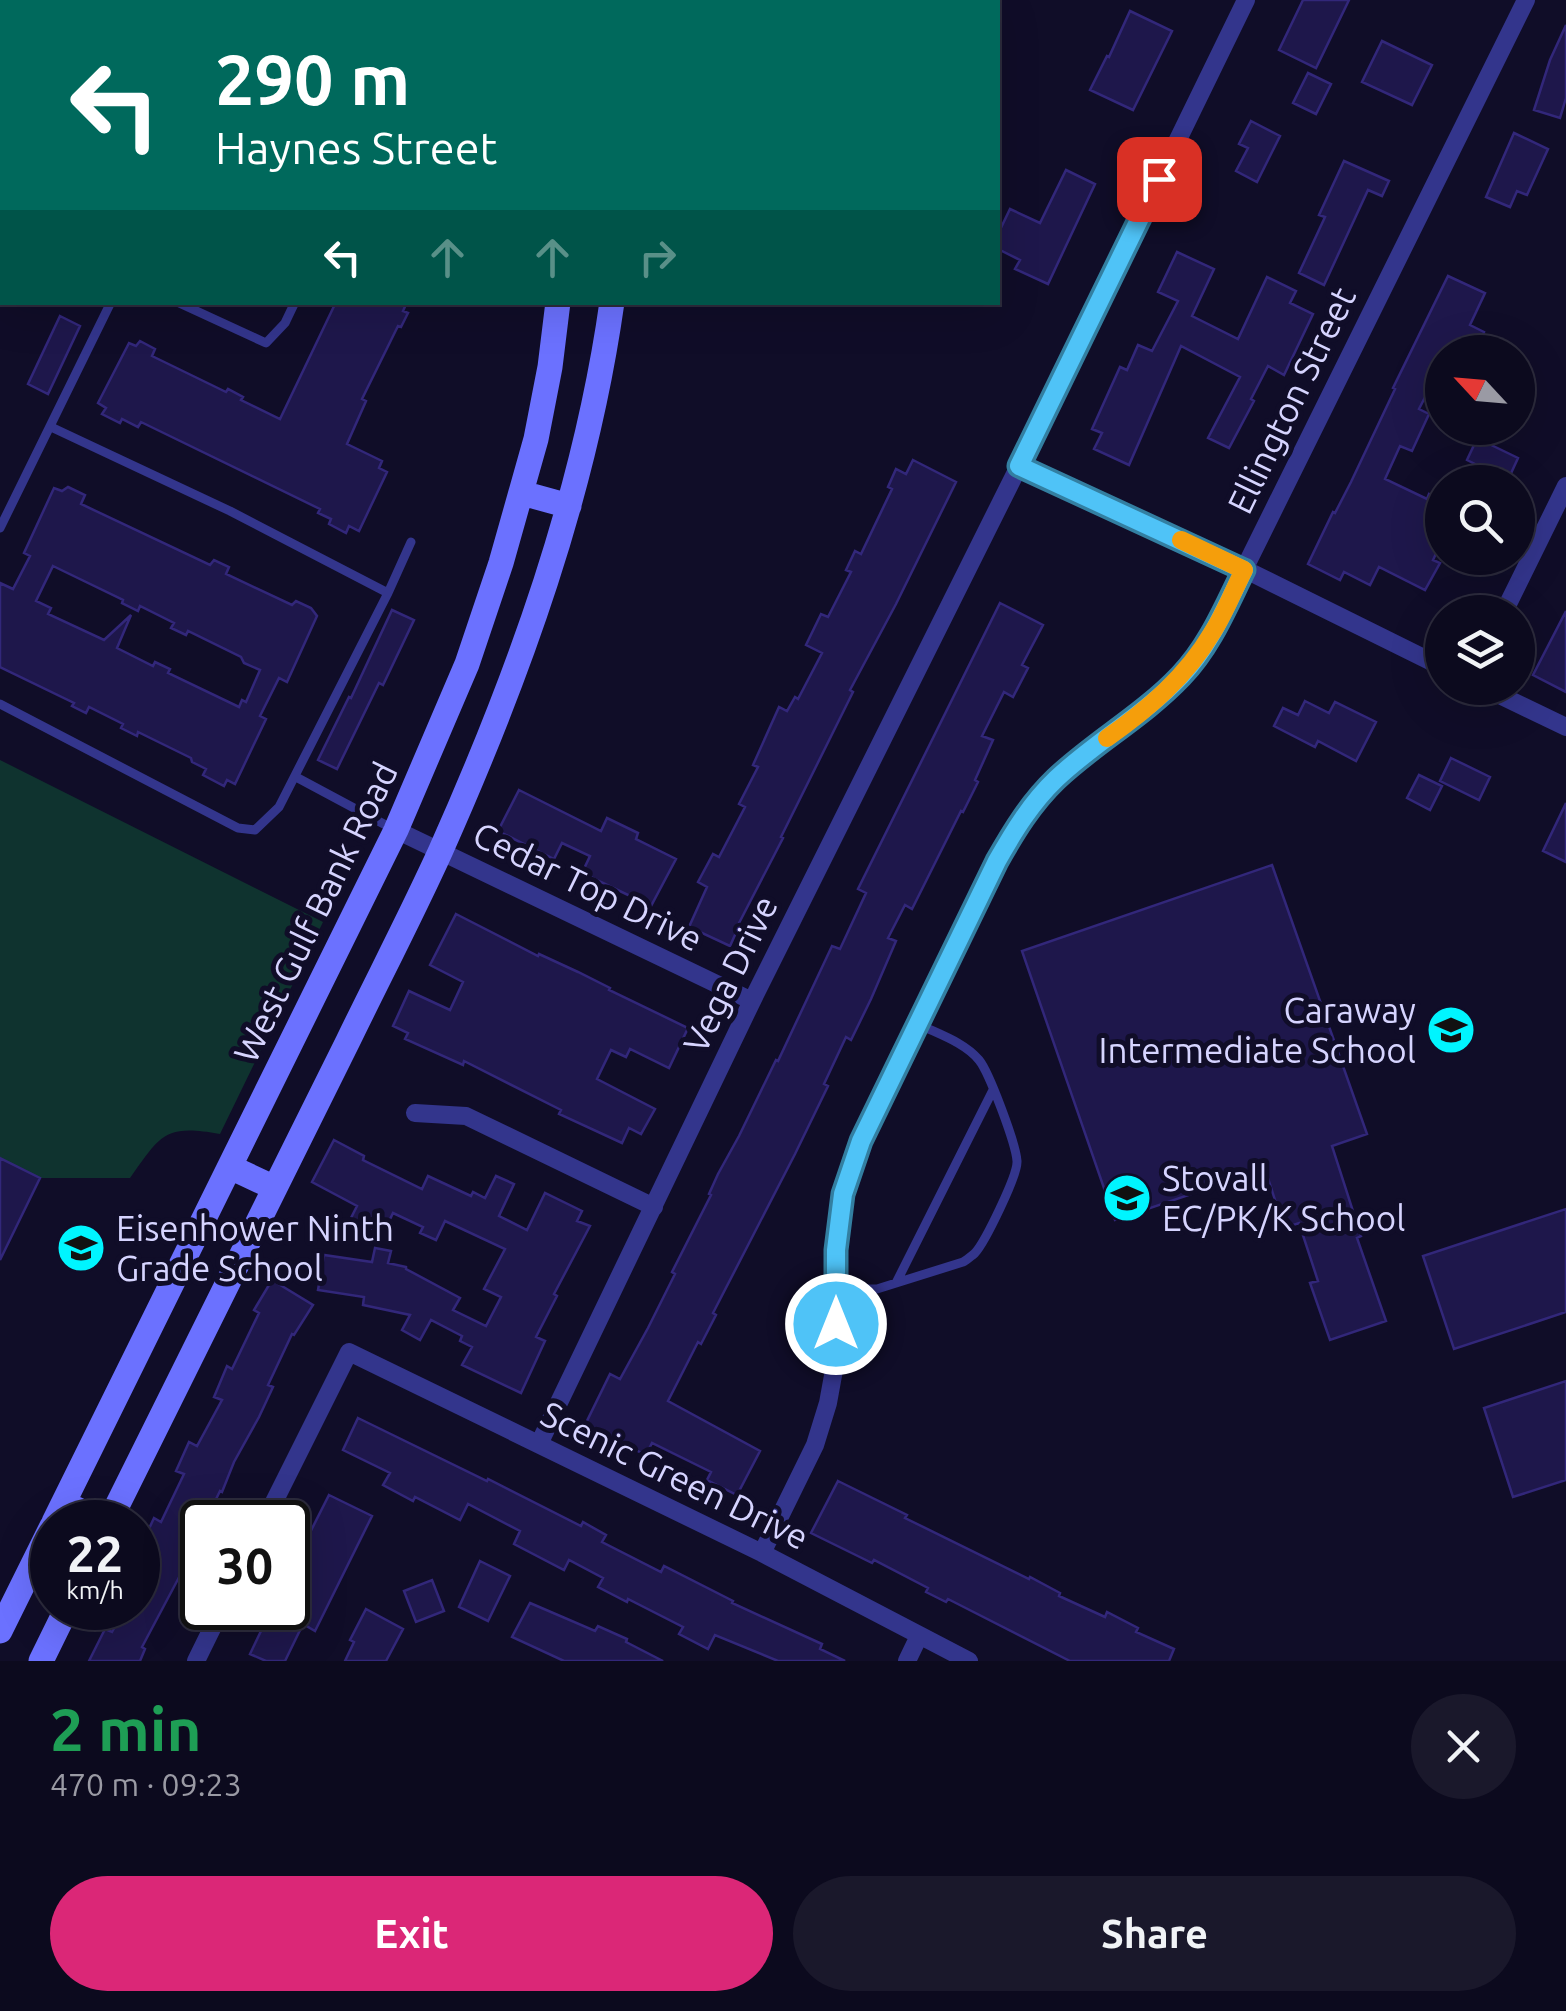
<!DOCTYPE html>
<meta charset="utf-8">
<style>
body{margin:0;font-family:Ubuntu,sans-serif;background:#1a182b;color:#f1f3f6;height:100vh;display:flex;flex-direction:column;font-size:38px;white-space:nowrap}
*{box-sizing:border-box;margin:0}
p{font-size:32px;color:#9a9aa4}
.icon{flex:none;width:55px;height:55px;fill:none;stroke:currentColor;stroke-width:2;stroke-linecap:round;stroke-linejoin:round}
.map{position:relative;height:1661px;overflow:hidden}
.side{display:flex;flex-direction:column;background:#0c0a1e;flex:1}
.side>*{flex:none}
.hud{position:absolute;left:0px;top:0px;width:1000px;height:305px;box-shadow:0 10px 40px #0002,0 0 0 2px #2c2b3c;background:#00695c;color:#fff;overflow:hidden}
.needle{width:65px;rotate:296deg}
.buttons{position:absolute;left:1425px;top:335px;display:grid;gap:20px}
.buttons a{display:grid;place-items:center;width:110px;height:110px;border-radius:50%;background:#0c0a1e;box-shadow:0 10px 40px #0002,0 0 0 2px #2c2b3c;font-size:50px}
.speed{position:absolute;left:30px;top:1500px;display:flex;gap:20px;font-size:50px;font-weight:700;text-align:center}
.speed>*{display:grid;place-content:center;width:130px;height:130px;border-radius:50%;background:#0c0a1e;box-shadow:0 10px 40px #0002,0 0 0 2px #2c2b3c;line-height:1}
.speed small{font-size:25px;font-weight:400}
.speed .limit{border:5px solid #111;border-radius:15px;background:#fff;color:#111}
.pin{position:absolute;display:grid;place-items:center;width:85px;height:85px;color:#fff;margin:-42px;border-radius:20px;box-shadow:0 5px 15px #0006}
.me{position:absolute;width:110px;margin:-55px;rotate:0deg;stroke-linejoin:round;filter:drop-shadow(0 0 8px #0008)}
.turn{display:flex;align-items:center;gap:35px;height:210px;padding:0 50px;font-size:45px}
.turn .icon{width:130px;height:130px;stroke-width:2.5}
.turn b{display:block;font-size:70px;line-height:85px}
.lanes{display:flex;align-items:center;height:95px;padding:0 50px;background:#0003;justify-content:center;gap:50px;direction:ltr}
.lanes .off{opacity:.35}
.round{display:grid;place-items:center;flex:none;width:105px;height:105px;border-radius:52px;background:#1a182b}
.overview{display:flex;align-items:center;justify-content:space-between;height:170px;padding:0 50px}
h1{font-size:60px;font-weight:600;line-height:75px;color:#1e9e55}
.button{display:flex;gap:20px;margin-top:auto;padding:20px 50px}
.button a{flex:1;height:115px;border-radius:60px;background:#db2777;color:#fff;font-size:40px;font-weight:600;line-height:115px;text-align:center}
.button a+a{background:#1a182b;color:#f1f3f6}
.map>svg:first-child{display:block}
</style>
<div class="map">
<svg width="1566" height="1661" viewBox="0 0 1566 1661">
<rect width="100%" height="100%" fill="#100d28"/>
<path fill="#0f332f" d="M 0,760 L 323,922 L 220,1134 C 164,1124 161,1135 130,1178 L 40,1178 L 0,1158 Z"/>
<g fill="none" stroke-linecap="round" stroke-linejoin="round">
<path stroke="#07254e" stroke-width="6" d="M 132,2 L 133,0
M 0,268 L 2,263"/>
</g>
<path fill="#1e174b" stroke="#32277a" stroke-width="2.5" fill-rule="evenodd" d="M 1303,0 L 1349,0 L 1316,68 L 1279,50 Z
M 1130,11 L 1172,31 L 1133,110 L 1090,90 L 1107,56 L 1109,57 Z
M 1566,25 L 1566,98 L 1560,118 L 1534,110 L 1550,60 Z
M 1382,41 L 1432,65 L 1412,105 L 1362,82 Z
M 1308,73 L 1331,84 L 1316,114 L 1293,103 Z
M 1251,121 L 1280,136 L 1257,182 L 1236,171 L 1248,148 L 1239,144 Z
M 1514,133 L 1548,149 L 1527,195 L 1517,191 L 1510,207 L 1486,197 Z
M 1344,161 L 1389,181 L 1382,196 L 1368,190 L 1324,285 L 1299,273 L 1325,217 L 1319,215 Z
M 1066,170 L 1095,184 L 1048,284 L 1015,269 L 1020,260 L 998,249 L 998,234 L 1010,209 L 1040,223 Z
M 1177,252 L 1214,269 L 1192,316 L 1238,339 L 1267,277 L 1296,291 L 1290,303 L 1313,314 L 1284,375 L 1268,366 L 1251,399 L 1254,401 L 1229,448 L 1208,438 L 1240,377 L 1181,346 L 1129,465 L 1094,449 L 1102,433 L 1092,429 L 1120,367 L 1127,370 L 1138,345 L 1152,351 L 1178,301 L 1158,292 Z
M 1448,276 L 1485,293 L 1470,325 L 1484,332 L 1475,352 L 1442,352 L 1442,364 L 1419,409 L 1429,414 L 1412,451 L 1400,446 L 1385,479 L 1427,499 L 1429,494 L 1442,500 L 1442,541 L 1433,560 L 1440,563 L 1425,590 L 1379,567 L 1370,585 L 1344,572 L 1340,580 L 1308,564 L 1333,512 L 1335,513 L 1351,482 L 1395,389 L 1393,388 Z
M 336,302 L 407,302 L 403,311 L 408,313 L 401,327 L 398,326 L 362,399 L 366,401 L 347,444 L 382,461 L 379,468 L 387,472 L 359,531 L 349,526 L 346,533 L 329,524 L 331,519 L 318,513 L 320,509 L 141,422 L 138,427 L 122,419 L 120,423 L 102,414 L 106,408 L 98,403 L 129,343 L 136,346 L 140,341 L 155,349 L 152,356 L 226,392 L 228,389 L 243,397 L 241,400 L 280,419 Z
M 60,316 L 80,326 L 48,394 L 28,384 Z
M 1439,428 L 1490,428 L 1483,441 L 1518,458 L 1507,482 L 1466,482 L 1475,464 L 1467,460 L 1474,445 Z
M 913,460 L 956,482 L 896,604 L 850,690 L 853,692 L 781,837 L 783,838 L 738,925 L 739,926 L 730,946 L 689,927 L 707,887 L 698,882 L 713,854 L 719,857 L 745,807 L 739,804 L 758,767 L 753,765 L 779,707 L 787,711 L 795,697 L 798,699 L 822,653 L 806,645 L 821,614 L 828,617 L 851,572 L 846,570 L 855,551 L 861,554 L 892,489 L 888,487 L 896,469 L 906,474 Z
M 68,487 L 85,495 L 81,504 L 210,565 L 214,560 L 229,567 L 226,574 L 292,605 L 296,601 L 311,608 L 317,616 L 287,682 L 279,678 L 260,716 L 266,719 L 235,784 L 227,780 L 224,786 L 203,775 L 206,769 L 192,762 L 191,758 L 138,732 L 137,736 L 121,728 L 123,724 L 89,707 L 86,713 L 72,706 L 74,703 L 0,667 L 0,583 L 13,589 L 30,556 L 24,553 L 54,488 L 62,491 ZM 53,566 L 123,600 L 122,603 L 138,611 L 140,606 L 174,623 L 171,628 L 186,635 L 188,631 L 241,657 L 244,663 L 260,670 L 246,702 L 242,700 L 239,707 L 168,673 L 170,669 L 155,662 L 153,666 L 117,648 L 131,615 L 104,640 L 48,614 L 51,608 L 36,601 Z
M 1000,603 L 1043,625 L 1022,665 L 1028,668 L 1013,697 L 1004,692 L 982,736 L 993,740 L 975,780 L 978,782 L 963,812 L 961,811 L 912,909 L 905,905 L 888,938 L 896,941 L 871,999 L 851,1040 L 846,1037 L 824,1084 L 828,1086 L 795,1154 L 713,1313 L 716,1315 L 701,1344 L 698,1342 L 668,1401 L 760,1451 L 737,1495 L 707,1480 L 711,1472 L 652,1443 L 646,1455 L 585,1425 L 610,1374 L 620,1379 L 648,1328 L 675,1274 L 672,1272 L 711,1195 L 709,1194 L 718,1174 L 739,1136 L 776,1060 L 778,1061 L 832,946 L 840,949 L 866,893 L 858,889 Z
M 392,610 L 414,620 L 383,685 L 379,683 L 337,769 L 318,760 L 349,697 L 351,698 Z
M 1566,611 L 1566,692 L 1533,675 Z
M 1305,701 L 1329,713 L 1335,702 L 1376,722 L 1356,761 L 1318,741 L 1315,747 L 1274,726 L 1283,708 L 1298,715 Z
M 1451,758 L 1490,777 L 1479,800 L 1440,781 Z
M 1419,775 L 1442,786 L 1430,810 L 1407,798 Z
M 519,790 L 601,831 L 607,818 L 638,833 L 636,839 L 676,859 L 651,906 L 582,873 L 590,856 L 562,843 L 554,859 L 498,831 Z
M 1566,803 L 1566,862 L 1543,851 Z
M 1272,865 L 1367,1134 L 1332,1146 L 1361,1236 L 1357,1238 L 1386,1321 L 1330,1340 L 1310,1283 L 1318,1281 L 1299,1223 L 1284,1228 L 1265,1169 L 1115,1220 L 1022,951 Z
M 456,914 L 538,956 L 539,954 L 578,972 L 610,988 L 609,990 L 688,1028 L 669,1068 L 630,1049 L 626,1057 L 611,1050 L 597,1079 L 655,1109 L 641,1134 L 629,1128 L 622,1143 L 559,1114 L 561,1110 L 464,1061 L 463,1065 L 405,1039 L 408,1033 L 393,1026 L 409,991 L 450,1010 L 463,982 L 430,965 Z
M 334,1140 L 364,1156 L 363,1160 L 422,1189 L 428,1176 L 471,1196 L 473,1192 L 485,1198 L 496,1176 L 514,1184 L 499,1216 L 527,1230 L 545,1193 L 582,1211 L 577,1221 L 590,1226 L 554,1294 L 557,1296 L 536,1337 L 545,1341 L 521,1393 L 462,1365 L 472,1347 L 460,1341 L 462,1336 L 431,1320 L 420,1340 L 402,1330 L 410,1315 L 363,1305 L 364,1297 L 318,1290 L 324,1255 L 372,1262 L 375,1248 L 391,1251 L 388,1263 L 406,1267 L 406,1269 L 460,1298 L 453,1310 L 486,1326 L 501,1297 L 484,1289 L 505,1249 L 445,1221 L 436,1240 L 420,1233 L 423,1227 L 393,1213 L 383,1234 L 351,1218 L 357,1206 L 312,1182 Z
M 0,1158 L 40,1178 L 0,1260 Z
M 1566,1209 L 1566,1312 L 1454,1349 L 1423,1256 Z
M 272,1280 L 313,1305 L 294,1335 L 292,1334 L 268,1385 L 273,1387 L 259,1417 L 234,1462 L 222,1492 L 220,1491 L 205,1522 L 202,1522 L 202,1528 L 185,1566 L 142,1647 L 145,1649 L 140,1661 L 89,1661 L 105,1629 L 112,1632 L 125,1608 L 138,1608 L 138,1574 L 150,1550 L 141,1546 L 154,1518 L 161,1522 L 184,1474 L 176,1471 L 189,1442 L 197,1446 L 222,1400 L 214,1397 L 227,1366 L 232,1369 L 259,1313 L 254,1310 Z
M 1566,1381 L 1566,1480 L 1513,1497 L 1484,1408 Z
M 358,1418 L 487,1481 L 488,1479 L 581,1526 L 583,1522 L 606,1535 L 602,1542 L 661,1572 L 664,1566 L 733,1601 L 732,1603 L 822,1644 L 820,1649 L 845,1661 L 778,1661 L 715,1635 L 708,1649 L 679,1634 L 683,1627 L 628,1599 L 627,1602 L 598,1587 L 603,1578 L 569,1560 L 564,1570 L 514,1544 L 520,1531 L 468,1504 L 460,1520 L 415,1497 L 413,1501 L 383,1485 L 390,1473 L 343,1450 Z
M 838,1481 L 907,1515 L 905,1518 L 1029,1579 L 1030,1577 L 1060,1593 L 1059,1596 L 1105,1617 L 1107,1612 L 1138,1628 L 1136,1632 L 1174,1649 L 1169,1661 L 1070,1661 L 948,1599 L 946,1602 L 926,1592 L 928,1588 L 874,1560 L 872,1563 L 811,1533 Z
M 329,1495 L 372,1516 L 315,1631 L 303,1624 L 285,1661 L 266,1661 L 250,1654 L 272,1608 L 288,1608 L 288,1576 Z
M 480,1561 L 510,1576 L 488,1621 L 459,1607 Z
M 432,1580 L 444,1611 L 416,1622 L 404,1591 Z
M 530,1603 L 595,1631 L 598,1626 L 627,1639 L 626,1642 L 663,1661 L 564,1661 L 512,1637 Z
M 366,1609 L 403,1629 L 386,1661 L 345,1661 L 354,1642 L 350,1640 Z"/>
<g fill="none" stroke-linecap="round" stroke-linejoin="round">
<path stroke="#33358c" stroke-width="9" d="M 260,2 L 262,0
M 442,2 L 443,0
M 760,2 L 760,0
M 932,2 L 932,0
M 177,302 L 266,343 L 285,323 L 295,302
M 0,528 L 111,302
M 388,593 L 411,542
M 0,704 L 238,828 L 255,830 L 279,807 L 388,593 L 230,511 L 51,427
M 296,777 L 395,830
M 896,1283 L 993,1090
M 836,1289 L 877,1289 L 963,1262 C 965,1261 973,1255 975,1253 C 985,1242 1018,1175 1017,1161 C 1016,1144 989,1072 979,1060 C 964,1042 938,1034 918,1024"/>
<path stroke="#33358c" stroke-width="18" d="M 1019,466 L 1244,569 L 1442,667
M 1504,612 L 1566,486
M 1485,688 L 1566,727
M 396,830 L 752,1001
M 415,1113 L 466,1116 L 654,1207
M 539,1444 L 752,1001 L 1019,466 L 1246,0
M 264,1522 L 349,1352 L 762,1553 L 969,1661
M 762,1553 L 815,1445 L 828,1403 L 836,1359 L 836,1250 L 843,1194 L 861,1141 L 997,861 C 1014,831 1031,803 1056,779 C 1080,756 1109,739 1136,718 C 1167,693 1190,665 1213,632 L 1526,0
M 196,1661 L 222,1608
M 907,1661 L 919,1636"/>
<path stroke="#6b71ff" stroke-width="25" d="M 599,2 L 599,0
M 652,2 L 652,0
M 522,493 L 569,506
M 230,1167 L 275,1188
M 64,1503 L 103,1522
M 54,1522 L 396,830 L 467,664 L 501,563 L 536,439 L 550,367 L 558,302
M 109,1522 C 189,1362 269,1202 348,1041 C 379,977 412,914 441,850 C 519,675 585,493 612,302
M 0,1631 L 52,1526
M 41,1661 L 67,1608"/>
</g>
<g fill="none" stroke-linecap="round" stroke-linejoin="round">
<g stroke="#337fa1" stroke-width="25">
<path id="route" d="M 836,1324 L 836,1250 L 843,1194 L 861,1141 L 997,861 C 1014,831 1031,803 1056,779 C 1095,742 1143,716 1181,676 C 1210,646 1226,606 1244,570 L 1019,466 L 1159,179"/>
</g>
<use href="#route" stroke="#4fc3f7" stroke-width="18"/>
<path stroke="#f59e0b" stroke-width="18" d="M 1107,738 C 1148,709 1186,677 1212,633 C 1225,613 1233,591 1244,570 L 1181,540"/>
</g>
<defs>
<g id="school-disc" transform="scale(2.5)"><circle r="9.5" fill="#00f5ff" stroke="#100d28"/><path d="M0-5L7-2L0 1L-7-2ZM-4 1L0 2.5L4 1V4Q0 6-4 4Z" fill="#111"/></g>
</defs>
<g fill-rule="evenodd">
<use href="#school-disc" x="1451" y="1030"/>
<use href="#school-disc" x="1127" y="1198"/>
<use href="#school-disc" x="81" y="1248"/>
</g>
<g text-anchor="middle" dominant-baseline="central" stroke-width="10" stroke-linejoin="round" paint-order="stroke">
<g font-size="35" fill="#d6d4ff" stroke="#100d28">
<text transform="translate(1291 400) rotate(-64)">Ellington Street</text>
<text transform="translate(588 886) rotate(26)">Cedar Top Drive</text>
<text transform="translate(315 912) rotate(-64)">West Gulf Bank Road</text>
<text transform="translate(730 974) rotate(-64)">Vega Drive</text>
<text transform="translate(675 1475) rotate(26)">Scenic Green Drive</text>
</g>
<g font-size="35" fill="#d6d4ff" stroke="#100d28" text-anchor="start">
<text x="1416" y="1010" text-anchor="end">Caraway<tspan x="1416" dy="40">Intermediate School</tspan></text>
<text x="1162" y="1178">Stovall<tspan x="1162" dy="40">EC/PK/K School</tspan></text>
<text x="116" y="1228">Eisenhower Ninth<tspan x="116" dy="40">Grade School</tspan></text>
</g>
</g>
</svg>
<div class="buttons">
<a><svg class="needle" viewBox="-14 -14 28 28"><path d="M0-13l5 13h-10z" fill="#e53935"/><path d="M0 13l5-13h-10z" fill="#9a9aa4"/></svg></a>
<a><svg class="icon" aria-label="search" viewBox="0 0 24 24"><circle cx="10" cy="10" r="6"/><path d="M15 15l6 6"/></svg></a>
<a><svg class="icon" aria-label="layers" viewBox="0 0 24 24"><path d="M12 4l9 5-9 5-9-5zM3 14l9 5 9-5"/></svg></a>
</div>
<div class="speed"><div>22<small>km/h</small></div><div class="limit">30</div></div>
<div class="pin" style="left:1159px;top:179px;background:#d93025"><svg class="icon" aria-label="arrive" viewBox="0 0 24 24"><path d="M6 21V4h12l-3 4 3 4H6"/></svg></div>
<svg class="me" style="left:836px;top:1324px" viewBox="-20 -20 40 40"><circle r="17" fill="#4fc3f7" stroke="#fff" stroke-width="3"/><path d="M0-11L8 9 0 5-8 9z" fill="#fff"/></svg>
<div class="hud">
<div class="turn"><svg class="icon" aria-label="left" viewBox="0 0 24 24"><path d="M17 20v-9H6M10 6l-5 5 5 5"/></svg><div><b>290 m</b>Haynes Street</div></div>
<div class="lanes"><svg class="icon" aria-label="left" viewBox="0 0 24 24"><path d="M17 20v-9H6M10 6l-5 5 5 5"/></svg><svg class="icon off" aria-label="ahead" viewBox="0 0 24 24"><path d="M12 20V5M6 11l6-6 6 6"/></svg><svg class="icon off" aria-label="ahead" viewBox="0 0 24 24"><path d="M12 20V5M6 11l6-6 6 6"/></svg><svg class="icon off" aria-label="right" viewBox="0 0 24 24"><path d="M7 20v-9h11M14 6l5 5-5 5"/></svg></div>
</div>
</div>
<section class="side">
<div class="overview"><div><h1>2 min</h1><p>470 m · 09:23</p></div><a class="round"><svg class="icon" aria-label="close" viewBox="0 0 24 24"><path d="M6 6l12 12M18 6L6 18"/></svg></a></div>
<div class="button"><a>Exit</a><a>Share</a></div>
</section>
